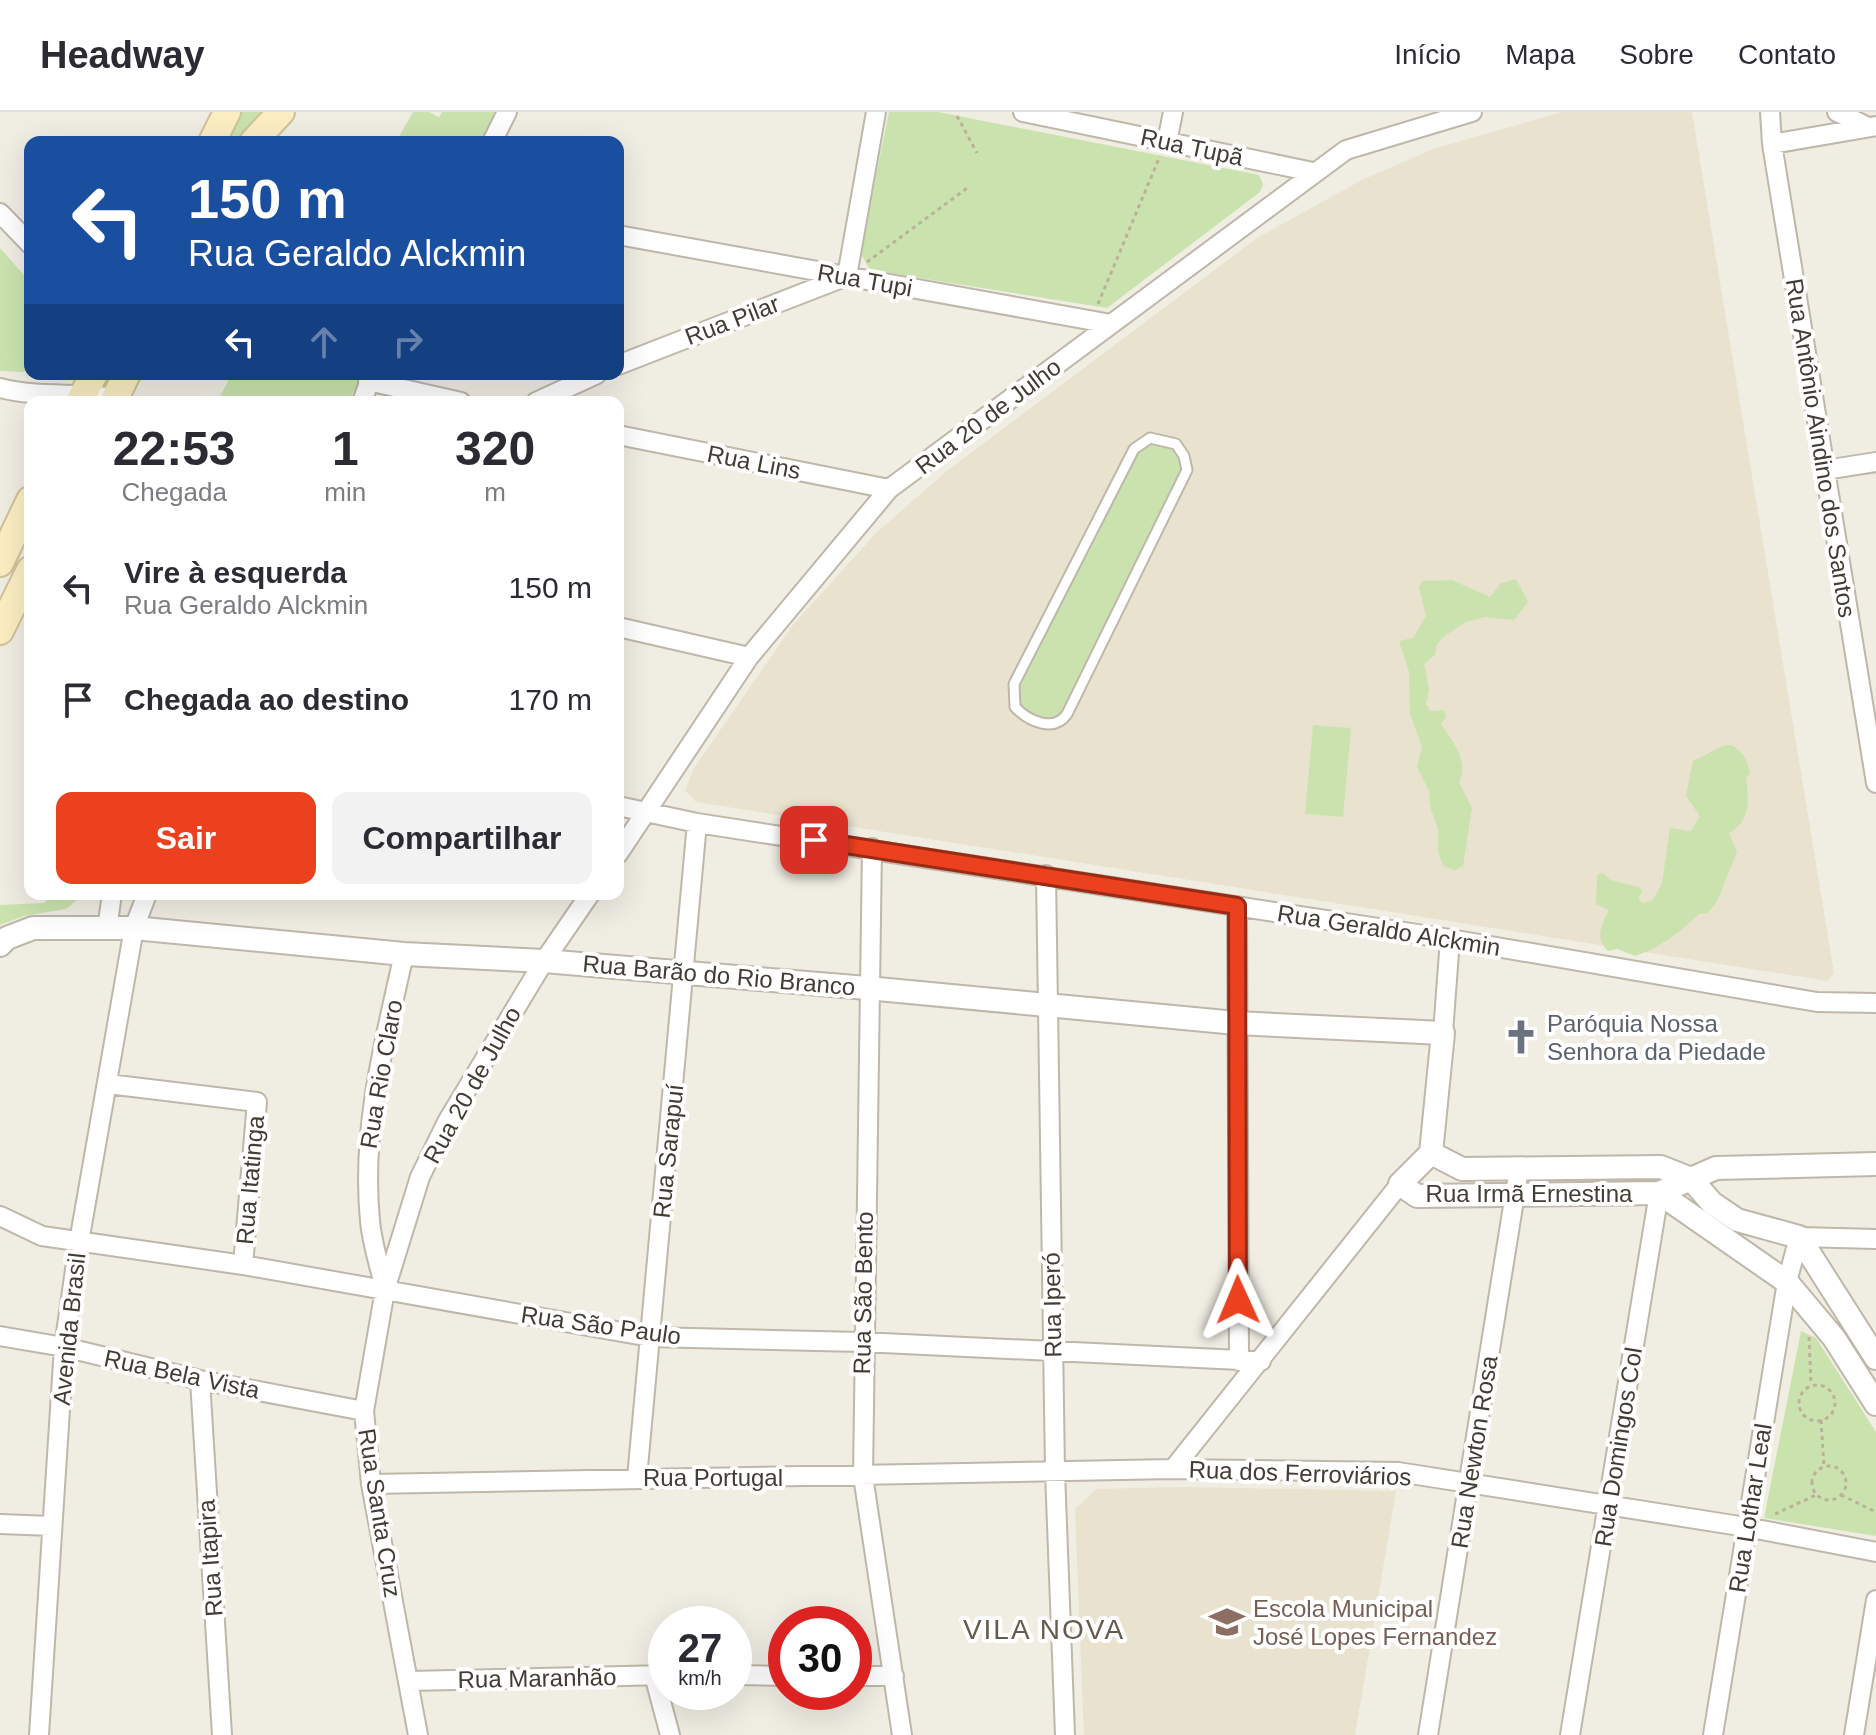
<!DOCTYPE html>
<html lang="pt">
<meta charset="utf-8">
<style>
body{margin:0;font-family:Arial,sans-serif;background:#f2f2f3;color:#2b2b33;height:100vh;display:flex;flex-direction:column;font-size:30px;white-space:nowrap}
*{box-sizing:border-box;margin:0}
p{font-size:26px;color:#7c7c81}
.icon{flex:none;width:44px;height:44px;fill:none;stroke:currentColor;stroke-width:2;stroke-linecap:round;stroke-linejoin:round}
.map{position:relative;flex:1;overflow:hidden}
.details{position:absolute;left:24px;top:284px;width:600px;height:504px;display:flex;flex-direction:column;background:#fff;border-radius:16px;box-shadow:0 8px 32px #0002}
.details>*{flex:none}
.banner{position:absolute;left:24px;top:24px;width:600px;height:244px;border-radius:16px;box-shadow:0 8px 32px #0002;background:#1a4fa0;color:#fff;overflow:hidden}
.speed{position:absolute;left:648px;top:1494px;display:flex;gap:16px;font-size:40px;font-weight:700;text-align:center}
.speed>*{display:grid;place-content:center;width:104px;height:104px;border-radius:50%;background:#fff;box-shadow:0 8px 32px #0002;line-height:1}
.speed small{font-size:20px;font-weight:400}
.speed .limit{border:12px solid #d22;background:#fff;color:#111}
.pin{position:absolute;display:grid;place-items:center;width:68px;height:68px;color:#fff;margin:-34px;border-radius:16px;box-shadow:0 4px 12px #0006}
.me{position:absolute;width:88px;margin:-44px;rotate:359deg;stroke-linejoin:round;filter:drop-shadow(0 0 6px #0008)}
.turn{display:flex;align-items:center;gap:28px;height:168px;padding:0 32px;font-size:36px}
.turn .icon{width:104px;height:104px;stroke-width:2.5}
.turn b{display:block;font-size:56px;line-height:68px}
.lanes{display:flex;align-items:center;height:76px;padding:0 32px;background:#0003;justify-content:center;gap:40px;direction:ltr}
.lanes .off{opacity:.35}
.eta{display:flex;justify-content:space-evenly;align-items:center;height:136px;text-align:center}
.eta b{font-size:48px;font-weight:600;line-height:56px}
.primary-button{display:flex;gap:16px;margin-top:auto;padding:16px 32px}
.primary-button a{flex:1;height:92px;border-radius:16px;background:#ec411f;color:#fff;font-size:32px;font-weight:600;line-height:92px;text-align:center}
.primary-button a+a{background:#f2f2f3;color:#2b2b33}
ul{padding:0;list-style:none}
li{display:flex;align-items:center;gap:24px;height:112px;padding:0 32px}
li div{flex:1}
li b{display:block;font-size:30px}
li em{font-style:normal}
header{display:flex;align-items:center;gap:48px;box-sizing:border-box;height:112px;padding:0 40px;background:#fff;border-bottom:2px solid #e1e1e2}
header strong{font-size:38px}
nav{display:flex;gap:44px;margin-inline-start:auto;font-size:28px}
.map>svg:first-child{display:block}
</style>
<header>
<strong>Headway</strong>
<nav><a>Início</a><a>Mapa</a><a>Sobre</a><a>Contato</a></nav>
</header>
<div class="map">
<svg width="1876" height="1623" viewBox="0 0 1876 1623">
<rect width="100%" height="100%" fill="#f0ede3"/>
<path fill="#e9e2ce" d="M 1563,0 L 1692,0 L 1834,861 L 1828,869 L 696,690 L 685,678 L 694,656 L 793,513 L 876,421 L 947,359 L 1257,126 L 1362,68 L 1433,37 Z
M 1185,1375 L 1396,1379 L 1355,1623 L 1084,1623 L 1075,1397 L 1096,1377 Z"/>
<path fill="#cae3ae" d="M 237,0 L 269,0 L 240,30 L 221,30 Z
M 413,0 L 429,0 L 439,5 L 442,0 L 499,0 L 484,30 L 396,30 Z
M 889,0 L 938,0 L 1259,63 L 1263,72 L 1260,80 L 1107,196 L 870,158 L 860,140 Z
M 0,136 L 30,170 L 30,256 L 24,260 L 0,259 Z
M 232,262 L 363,262 L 348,290 L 217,290 Z
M 1151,328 L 1175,333 L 1185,357 L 1061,607 L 1037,608 L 1017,594 L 1016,573 L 1136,338 Z
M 1516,467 L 1528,490 L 1514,508 L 1485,505 L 1466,510 L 1443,525 L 1436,534 L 1436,542 L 1424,552 L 1429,578 L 1426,592 L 1430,599 L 1444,598 L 1446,605 L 1441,612 C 1453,630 1469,649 1459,670 L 1472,696 L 1463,754 L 1455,758 L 1445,755 C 1435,741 1439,734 1438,719 C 1436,704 1427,698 1430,681 L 1417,655 L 1422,635 L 1410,602 L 1409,560 L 1399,529 L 1413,526 L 1426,504 L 1419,475 L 1423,469 L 1452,468 L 1490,485 L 1501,471 Z
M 1313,613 L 1351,616 L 1343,705 L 1305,702 Z
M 1731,633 C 1743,638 1748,650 1750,662 L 1746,665 C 1749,687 1751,710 1729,721 L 1737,740 L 1717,789 L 1708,801 L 1699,802 C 1683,818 1658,837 1635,844 L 1617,837 L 1608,839 C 1594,826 1602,812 1609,798 L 1596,792 L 1597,763 L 1603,761 L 1610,768 L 1639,775 L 1642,779 L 1638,786 L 1643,791 L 1653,788 L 1662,771 L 1670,716 L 1691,719 L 1700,704 L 1686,684 L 1693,648 C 1707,645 1716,633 1731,633 Z
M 53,782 L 84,782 L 66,797 L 24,804 L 0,813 L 0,793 L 44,791 Z
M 1801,1219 L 1816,1226 L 1876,1320 L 1876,1424 L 1764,1406 Z"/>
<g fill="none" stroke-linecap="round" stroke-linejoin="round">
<g stroke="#beb7aa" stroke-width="13">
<path id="service" d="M 1150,326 L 1176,332 L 1184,344 L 1187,358 L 1067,602 C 1054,621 1028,609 1015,595 L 1014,572 L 1134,337 Z"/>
</g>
<g stroke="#beb7aa" stroke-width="22">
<path id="minor" d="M 1023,0 L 1313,60
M 1770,0 L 1772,32 L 1876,671
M 1837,0 L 1866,14
M 492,30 L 507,0
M 1167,30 L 1173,0
M 1772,32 L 1876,14
M 0,101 L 30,132
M 618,123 L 1111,212
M 618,253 L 847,164 L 876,0
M 368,269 L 461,290
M 0,276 C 38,286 76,280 115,286
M 362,290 L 372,262
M 536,290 L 597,262
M 618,323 L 889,377
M 1825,358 L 1876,350
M 618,515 L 749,545
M 618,694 L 697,711 L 1450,827 L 1817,890 L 1876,891
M 872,736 L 863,1364 L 902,1623
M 618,742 L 749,545 L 889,377 L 1346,38 L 1472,0
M 1046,763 L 1055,1360 L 1065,1623
M 1237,794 L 1239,1249
M 107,817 L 112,782
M 1443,921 L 1450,827
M 108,972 L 257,990 L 243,1153
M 0,1104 L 42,1124 L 243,1153 L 650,1225 L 862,1230 L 1261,1249
M 385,1175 C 379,1154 372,1131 370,1109 C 361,1017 384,931 404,842
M 0,1224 L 64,1235 L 200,1268 L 364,1299
M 200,1268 L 222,1623
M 1173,1357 L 1400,1072
M 637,1366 L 697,711
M 371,1372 L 1173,1357 L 1398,1360 L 1746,1415 L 1876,1440
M 0,1412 L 52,1414
M 654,1563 L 670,1623
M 734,1563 L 786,1564
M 854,1564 L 894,1564
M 409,1569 L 666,1563
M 39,1623 L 64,1235 L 79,1130 L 134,816 L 147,782
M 418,1623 L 371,1372 L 364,1299 L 385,1178 L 420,1065 L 447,1010 L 544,849 L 590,782
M 1428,1623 L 1519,1057
M 1570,1623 L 1659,1081
M 1713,1623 L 1787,1170 L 1799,1125 L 1876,1127
M 1854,1623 L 1876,1488"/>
</g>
<g stroke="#beb7aa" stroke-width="26">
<path id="tertiary" d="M 0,833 L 7,826 L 33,816 L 134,816 L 404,842 L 544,849 L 867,876 L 1236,911 L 1443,921 L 1431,1041 L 1400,1072 L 1417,1084 L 1659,1081 L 1716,1056 L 1876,1052
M 1431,1041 L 1462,1057 L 1661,1055 L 1691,1067 L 1712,1091 L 1737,1108 L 1799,1125 L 1876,1246
M 1659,1081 L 1787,1170 L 1834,1226 L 1876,1292"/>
</g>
<g stroke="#d1c298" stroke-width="30">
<path id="secondary" d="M 212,30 L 227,0
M 253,30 L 281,0
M 79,290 L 94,262
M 113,290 L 127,262
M 0,451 L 30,388
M 0,519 L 30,458"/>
</g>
<path stroke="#bcb099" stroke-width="3" stroke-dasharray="4 4" stroke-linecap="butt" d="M 957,4 L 977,41
M 867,150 L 970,74
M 1098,192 L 1160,44
M 1809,1225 L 1811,1273
M1799 1291a18 18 0 1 1 36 0a18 18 0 1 1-36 0Z
M 1821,1308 L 1824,1355
M1812 1371a17 17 0 1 1 34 0a17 17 0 1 1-34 0Z
M 1841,1383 L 1876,1400
M 1775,1402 L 1816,1383"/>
<use href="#service" stroke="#fff" stroke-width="9"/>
<use href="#minor" stroke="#fff" stroke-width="18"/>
<use href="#tertiary" stroke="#fff" stroke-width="22"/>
<use href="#secondary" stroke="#fbeec3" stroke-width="26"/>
</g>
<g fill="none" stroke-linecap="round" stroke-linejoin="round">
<g stroke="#992a14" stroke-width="20">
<path id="route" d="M 814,728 L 1237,794 L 1238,1188"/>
</g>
<use href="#route" stroke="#ec411f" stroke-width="14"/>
</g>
<defs>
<g id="church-bare" transform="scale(2.76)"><path d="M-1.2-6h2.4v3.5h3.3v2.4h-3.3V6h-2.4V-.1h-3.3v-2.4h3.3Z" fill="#6b7280" stroke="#fff" stroke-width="2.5" paint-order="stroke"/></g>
<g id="school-bare" transform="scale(2.76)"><path d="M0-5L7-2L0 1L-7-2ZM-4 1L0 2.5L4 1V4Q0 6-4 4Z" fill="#8d6e63" stroke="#fff" stroke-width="2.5" paint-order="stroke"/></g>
</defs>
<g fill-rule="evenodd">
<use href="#church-bare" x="1521" y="925"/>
<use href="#school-bare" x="1227" y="1510"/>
</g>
<g text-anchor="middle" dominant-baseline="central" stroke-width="8" stroke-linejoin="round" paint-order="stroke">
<g font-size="24" fill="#423d34" stroke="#fff">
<text transform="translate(1192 35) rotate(12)">Rua Tupã</text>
<text transform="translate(865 168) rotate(10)">Rua Tupi</text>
<text transform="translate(732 208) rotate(-21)">Rua Pilar</text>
<text transform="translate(988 304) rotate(-37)">Rua 20 de Julho</text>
<text transform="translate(1821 336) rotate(81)">Rua Antônio Aindino dos Santos</text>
<text transform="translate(754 350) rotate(11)">Rua Lins</text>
<text transform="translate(1389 818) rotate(9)">Rua Geraldo Alckmin</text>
<text transform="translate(719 863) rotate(5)">Rua Barão do Rio Branco</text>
<text transform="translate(381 962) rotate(-80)">Rua Rio Claro</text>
<text transform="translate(472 973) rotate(-61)">Rua 20 de Julho</text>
<text transform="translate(668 1039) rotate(-84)">Rua Sarapuí</text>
<text transform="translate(250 1068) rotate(-85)">Rua Itatinga</text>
<text x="1529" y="1081">Rua Irmã Ernestina</text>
<text transform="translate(863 1181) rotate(-89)">Rua São Bento</text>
<text transform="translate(1052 1193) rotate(-91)">Rua Iperó</text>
<text transform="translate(601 1213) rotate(8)">Rua São Paulo</text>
<text transform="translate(69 1217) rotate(-84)">Avenida Brasil</text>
<text transform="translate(182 1262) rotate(12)">Rua Bela Vista</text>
<text transform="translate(1618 1335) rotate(-81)">Rua Domingos Col</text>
<text transform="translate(1474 1340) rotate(-81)">Rua Newton Rosa</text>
<text transform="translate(1300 1361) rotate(2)">Rua dos Ferroviários</text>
<text x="713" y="1365">Rua Portugal</text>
<text transform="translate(1750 1396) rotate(-81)">Rua Lothar Leal</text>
<text transform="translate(380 1401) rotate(81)">Rua Santa Cruz</text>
<text transform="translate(210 1446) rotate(-94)">Rua Itapira</text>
<text transform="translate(537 1566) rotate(-1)">Rua Maranhão</text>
</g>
<g font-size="24" fill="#5b616d" stroke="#fff" text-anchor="start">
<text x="1547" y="911">Paróquia Nossa<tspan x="1547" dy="28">Senhora da Piedade</tspan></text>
</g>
<g font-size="24" fill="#785e54" stroke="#fff" text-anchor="start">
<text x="1253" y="1496">Escola Municipal<tspan x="1253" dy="28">José Lopes Fernandez</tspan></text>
</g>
<g font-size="28" letter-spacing="2" fill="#645b4c" stroke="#fff">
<text x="1044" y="1517">VILA NOVA</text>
</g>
</g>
</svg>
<div class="speed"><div>27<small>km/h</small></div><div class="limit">30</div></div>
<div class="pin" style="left:814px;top:728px;background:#d93025"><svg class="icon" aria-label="arrive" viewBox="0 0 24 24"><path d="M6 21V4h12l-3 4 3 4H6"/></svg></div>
<svg class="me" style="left:1238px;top:1188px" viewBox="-20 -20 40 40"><path d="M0-17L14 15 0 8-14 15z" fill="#ec411f" stroke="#fff" stroke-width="4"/></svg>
<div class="banner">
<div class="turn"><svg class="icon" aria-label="left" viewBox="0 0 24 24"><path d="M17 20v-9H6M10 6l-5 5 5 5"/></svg><div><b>150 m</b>Rua Geraldo Alckmin</div></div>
<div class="lanes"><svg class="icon" aria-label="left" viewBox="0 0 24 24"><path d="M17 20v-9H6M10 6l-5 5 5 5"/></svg><svg class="icon off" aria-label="ahead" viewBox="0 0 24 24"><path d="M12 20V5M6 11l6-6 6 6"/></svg><svg class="icon off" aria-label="right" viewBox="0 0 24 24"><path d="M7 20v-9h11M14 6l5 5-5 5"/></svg></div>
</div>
<section class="details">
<div class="eta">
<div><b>22:53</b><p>Chegada</p></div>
<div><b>1</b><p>min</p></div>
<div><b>320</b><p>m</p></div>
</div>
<ul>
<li><svg class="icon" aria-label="left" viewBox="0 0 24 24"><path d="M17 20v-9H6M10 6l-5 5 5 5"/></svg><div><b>Vire à esquerda</b><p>Rua Geraldo Alckmin</p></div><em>150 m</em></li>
<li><svg class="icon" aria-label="arrive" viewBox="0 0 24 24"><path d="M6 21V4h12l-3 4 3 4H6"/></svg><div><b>Chegada ao destino</b></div><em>170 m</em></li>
</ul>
<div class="primary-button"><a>Sair</a><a>Compartilhar</a></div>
</section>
</div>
